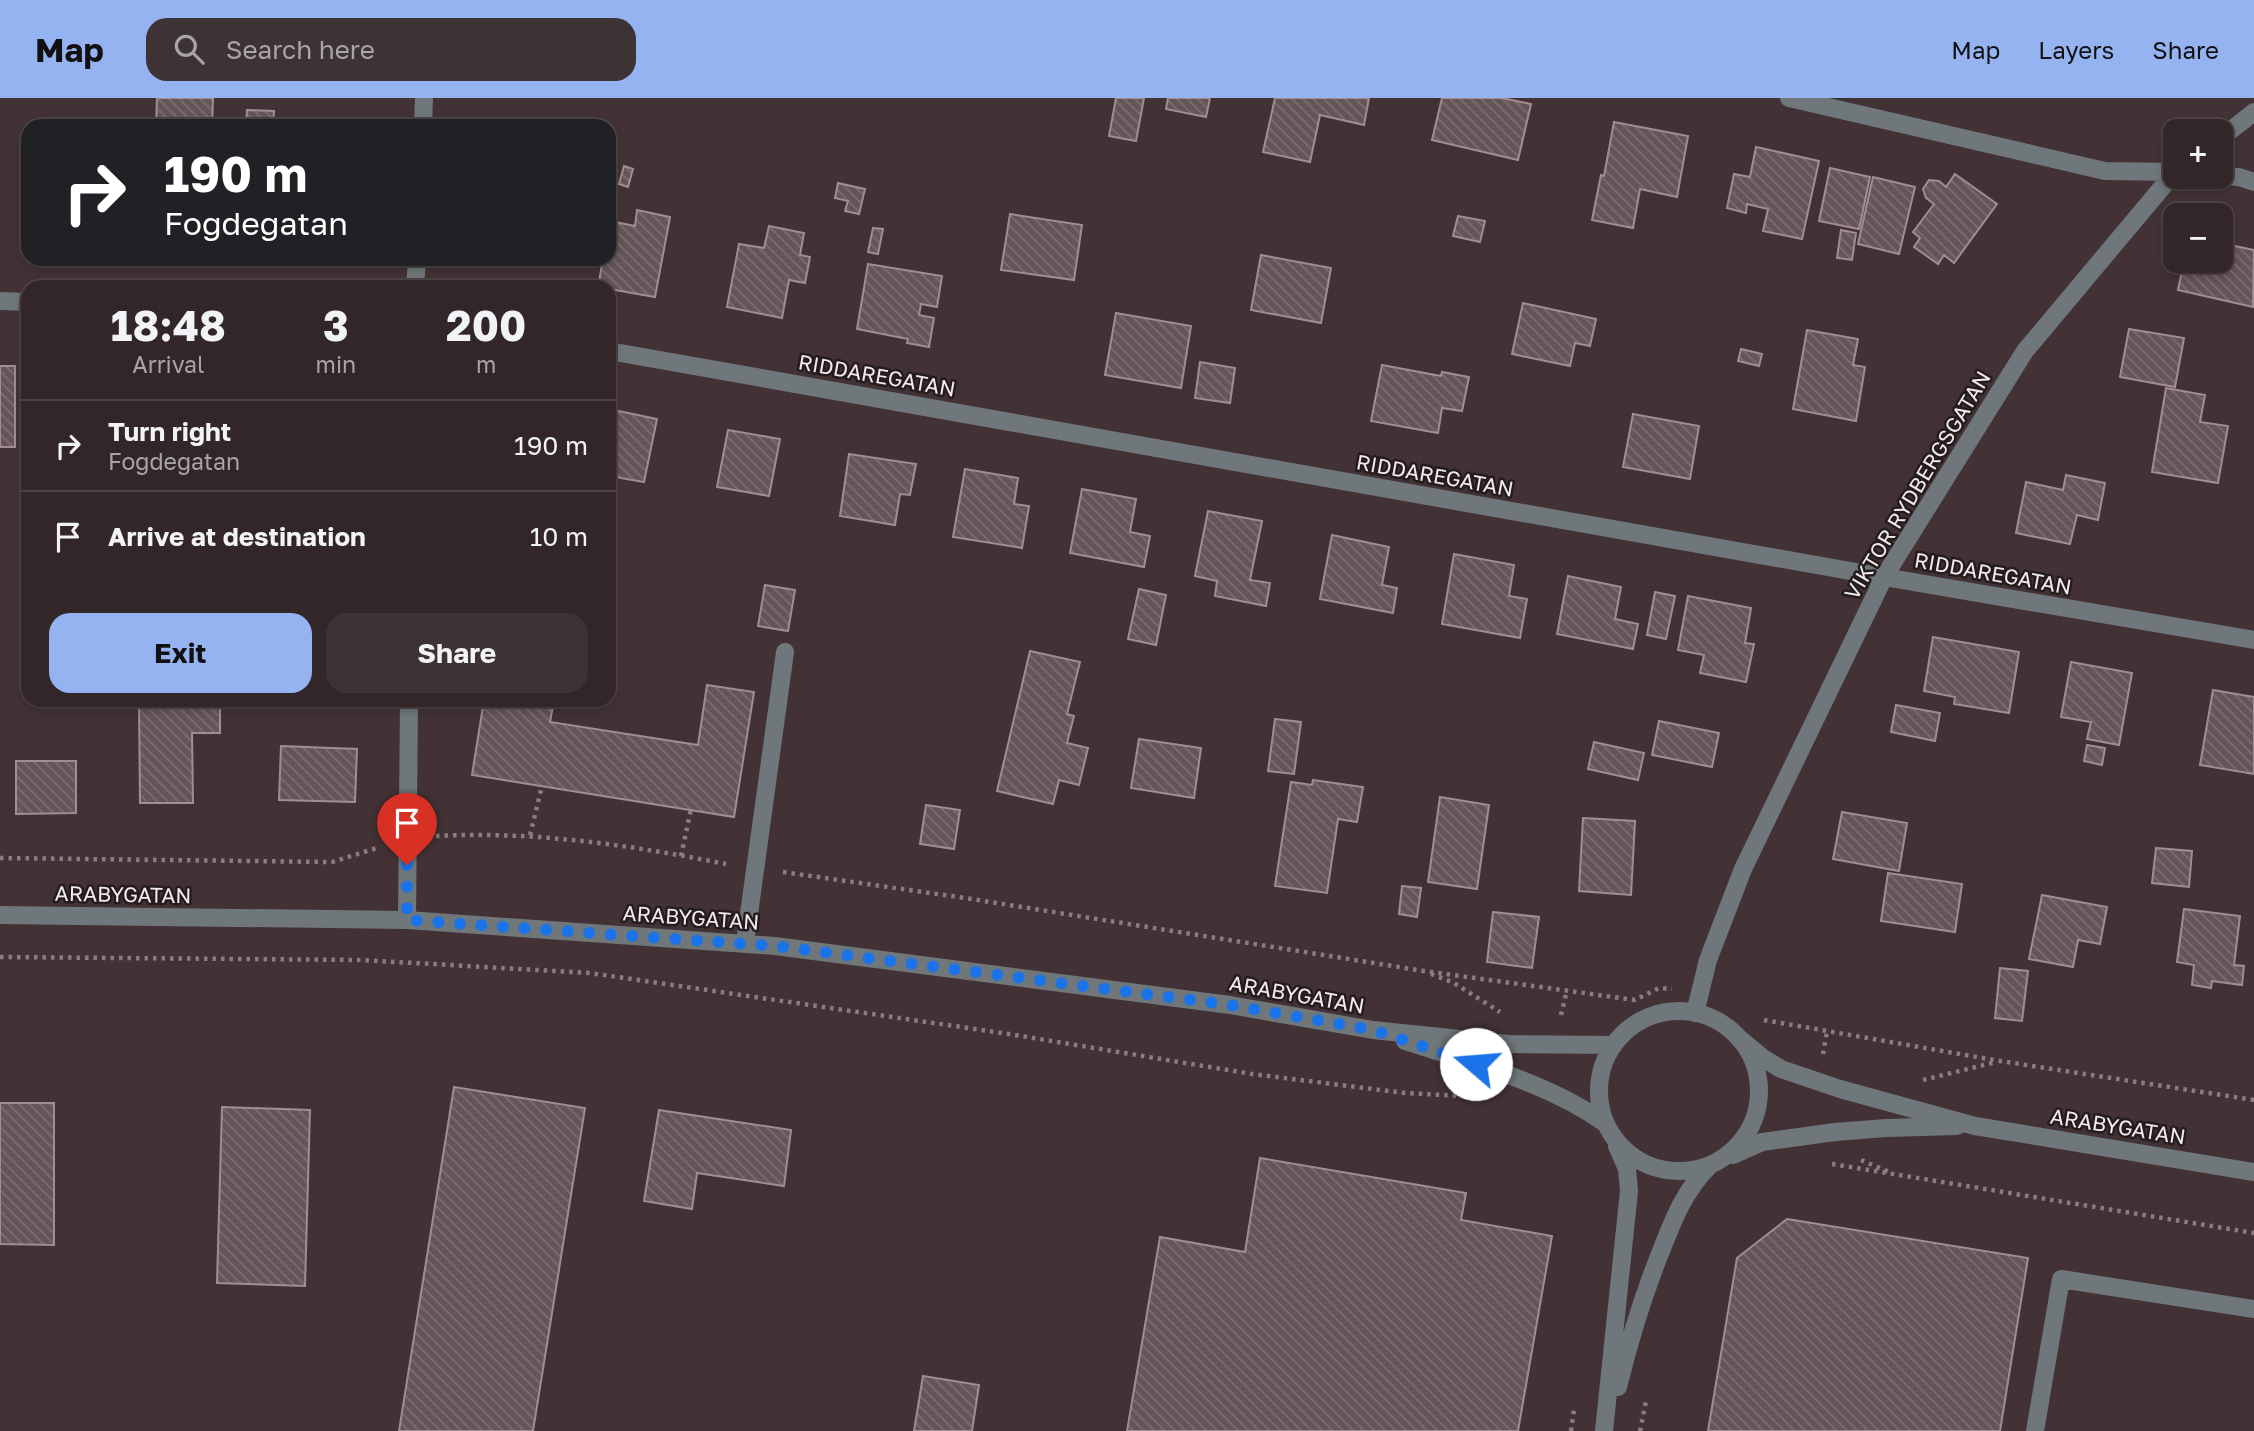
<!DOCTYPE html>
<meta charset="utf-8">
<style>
body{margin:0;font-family:"Golos Text",sans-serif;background:#3d3234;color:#f1f3f6;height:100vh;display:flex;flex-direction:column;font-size:26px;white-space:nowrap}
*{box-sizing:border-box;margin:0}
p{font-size:23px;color:#a8a5a8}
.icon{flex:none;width:38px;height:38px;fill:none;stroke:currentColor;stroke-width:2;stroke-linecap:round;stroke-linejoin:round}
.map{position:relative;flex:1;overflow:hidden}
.panel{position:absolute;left:21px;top:182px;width:595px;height:427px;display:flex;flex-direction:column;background:#322628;border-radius:21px;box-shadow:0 4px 10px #0003,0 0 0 2px #4d4345}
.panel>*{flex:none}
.top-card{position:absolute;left:21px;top:21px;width:595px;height:147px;border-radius:21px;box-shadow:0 4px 10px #0003,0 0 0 2px #4d4345;background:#202124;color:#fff;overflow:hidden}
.fabs{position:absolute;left:2163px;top:21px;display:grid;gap:14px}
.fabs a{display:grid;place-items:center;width:70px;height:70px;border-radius:14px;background:#322628;box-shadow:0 4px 10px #0003,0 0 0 2px #4d4345;font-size:35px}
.pin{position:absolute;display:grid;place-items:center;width:60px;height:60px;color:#fff;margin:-72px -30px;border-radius:50% 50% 50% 0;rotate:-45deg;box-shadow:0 0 7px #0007}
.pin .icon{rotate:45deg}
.me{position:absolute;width:77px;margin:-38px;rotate:288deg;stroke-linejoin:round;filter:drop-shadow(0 0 5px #0008)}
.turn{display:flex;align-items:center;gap:24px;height:147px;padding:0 28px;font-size:32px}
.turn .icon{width:91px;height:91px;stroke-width:2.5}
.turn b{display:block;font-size:49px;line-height:60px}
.eta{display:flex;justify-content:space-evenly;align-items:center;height:119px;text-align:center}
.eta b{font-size:42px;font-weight:700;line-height:49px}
.primary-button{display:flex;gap:14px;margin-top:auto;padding:14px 28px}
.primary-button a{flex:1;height:80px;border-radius:21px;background:#95b2f1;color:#111;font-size:28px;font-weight:700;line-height:80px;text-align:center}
.primary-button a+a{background:#3d3234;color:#f1f3f6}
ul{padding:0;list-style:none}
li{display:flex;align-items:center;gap:21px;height:91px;padding:0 28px;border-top:2px solid #4d4345}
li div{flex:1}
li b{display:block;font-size:26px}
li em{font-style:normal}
header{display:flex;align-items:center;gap:42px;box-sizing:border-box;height:98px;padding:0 35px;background:#95b2f1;color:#111}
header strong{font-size:33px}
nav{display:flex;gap:38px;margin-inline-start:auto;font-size:24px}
.search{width:490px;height:63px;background:#3d3234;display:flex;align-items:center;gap:18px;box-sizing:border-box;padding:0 24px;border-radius:21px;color:#a8a5a8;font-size:26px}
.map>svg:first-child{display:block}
</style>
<header>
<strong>Map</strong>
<div class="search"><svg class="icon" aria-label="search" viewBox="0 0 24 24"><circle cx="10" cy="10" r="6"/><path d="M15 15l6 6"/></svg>Search here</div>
<nav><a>Map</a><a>Layers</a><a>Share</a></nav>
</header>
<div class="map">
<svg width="2254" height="1333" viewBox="0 0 2254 1333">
<defs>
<pattern id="building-back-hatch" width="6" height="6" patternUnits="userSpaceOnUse" patternTransform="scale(1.75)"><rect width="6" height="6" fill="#655458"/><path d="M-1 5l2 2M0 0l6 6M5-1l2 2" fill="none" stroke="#7c6d70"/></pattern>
</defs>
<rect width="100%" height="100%" fill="#423236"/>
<path fill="url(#building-back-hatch)" stroke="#a18d92" stroke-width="2" d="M 157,0 L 213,0 L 212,28 L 156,28 Z
M 1116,0 L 1144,0 L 1136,43 L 1109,38 Z
M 1168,0 L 1210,0 L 1206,19 L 1166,11 Z
M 1275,0 L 1369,0 L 1364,27 L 1320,17 L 1310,64 L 1263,54 Z
M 1442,0 L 1502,0 L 1531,6 L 1518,62 L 1432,42 Z
M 247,12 L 274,13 L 273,28 L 246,28 Z
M 1614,24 L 1688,38 L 1677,99 L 1640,91 L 1633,130 L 1592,122 L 1601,77 L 1604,78 Z
M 1756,49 L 1819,63 L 1802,141 L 1763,133 L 1768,111 L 1747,106 L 1746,115 L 1727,110 L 1734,76 L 1750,79 Z
M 28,62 L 28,138 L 23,137 Z
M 624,68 L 633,71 L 628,89 L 619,86 Z
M 1830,70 L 1870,79 L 1859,131 L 1819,123 Z
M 1955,76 L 1997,106 L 1954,165 L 1944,157 L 1938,166 L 1914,149 L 1920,140 L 1913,134 L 1934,106 L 1926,100 L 1923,91 L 1929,82 L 1939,83 L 1946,89 Z
M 1873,79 L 1915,89 L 1899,156 L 1858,146 Z
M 838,85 L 865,91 L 859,116 L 845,113 L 848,103 L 835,100 Z
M 637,112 L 670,119 L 655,199 L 609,191 L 609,189 L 598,189 L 603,161 L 609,161 L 610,123 L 635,128 Z
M 1010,116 L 1082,127 L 1074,182 L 1001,172 Z
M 1458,118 L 1485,123 L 1480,144 L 1453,138 Z
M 769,128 L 804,135 L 800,157 L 810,159 L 805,185 L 789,182 L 782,220 L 727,209 L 739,146 L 764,150 Z
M 873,130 L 883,131 L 878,156 L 868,154 Z
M 1841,132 L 1856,135 L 1852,162 L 1837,160 Z
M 2221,145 L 2254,152 L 2253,209 L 2178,192 L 2184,163 L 2221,163 Z
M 1261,157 L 1331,170 L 1321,225 L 1251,212 Z
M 486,161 L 542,161 L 541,168 L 486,167 Z
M 868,166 L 942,178 L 937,209 L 921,206 L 919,217 L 934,220 L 929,249 L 907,245 L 908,241 L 857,231 Z
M 1523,205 L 1596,221 L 1590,248 L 1575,245 L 1570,268 L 1512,256 Z
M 1116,215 L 1191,228 L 1181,290 L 1105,277 Z
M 2129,231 L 2184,240 L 2175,289 L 2120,279 Z
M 1807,232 L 1858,241 L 1853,267 L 1865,269 L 1856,323 L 1793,311 Z
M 1741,251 L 1762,256 L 1759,268 L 1738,263 Z
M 1200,264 L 1235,270 L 1230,305 L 1195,300 Z
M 1382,267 L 1441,278 L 1442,274 L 1469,279 L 1462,313 L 1442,310 L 1438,335 L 1371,323 Z
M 0,268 L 15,268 L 15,349 L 0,349 Z
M 2166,290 L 2205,297 L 2200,324 L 2228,328 L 2218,385 L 2152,374 Z
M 609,311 L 657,321 L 644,384 L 609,378 Z
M 1633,316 L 1699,328 L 1690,381 L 1623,369 Z
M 728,332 L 780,341 L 769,398 L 717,389 Z
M 849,356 L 916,366 L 910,397 L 900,396 L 895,427 L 840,418 Z
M 965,371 L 1018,380 L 1014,406 L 1029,408 L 1022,450 L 953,439 Z
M 2066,377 L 2105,385 L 2098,422 L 2077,417 L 2070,446 L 2016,435 L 2026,384 L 2063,392 Z
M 1082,391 L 1136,401 L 1130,434 L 1150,438 L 1144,469 L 1070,455 Z
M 1208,413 L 1262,423 L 1250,482 L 1270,485 L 1266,508 L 1215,498 L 1217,483 L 1195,478 Z
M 1332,437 L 1389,449 L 1382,487 L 1397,490 L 1393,515 L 1320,501 Z
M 1454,456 L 1514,467 L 1509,498 L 1527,501 L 1520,540 L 1442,526 Z
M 1568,478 L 1621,489 L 1615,521 L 1638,526 L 1633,551 L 1557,536 Z
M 765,487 L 795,492 L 788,533 L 758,528 Z
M 1139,491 L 1166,497 L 1156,547 L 1128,541 Z
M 1655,494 L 1675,498 L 1666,541 L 1647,537 Z
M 1688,498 L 1751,510 L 1745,545 L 1754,546 L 1746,584 L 1700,575 L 1704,557 L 1678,552 Z
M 1933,539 L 2019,554 L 2009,615 L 1954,606 L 1955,599 L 1924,593 Z
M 1030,553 L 1080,564 L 1067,616 L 1074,618 L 1067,645 L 1088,650 L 1079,687 L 1059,682 L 1053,706 L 997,693 Z
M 2071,564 L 2132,575 L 2119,647 L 2087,641 L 2091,624 L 2061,619 Z
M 707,587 L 754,594 L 734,719 L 472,677 L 484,602 L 554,602 L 550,624 L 698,647 Z
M 2213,592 L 2254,599 L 2254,676 L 2200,667 Z
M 139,602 L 220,602 L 220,635 L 192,635 L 193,705 L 140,705 Z
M 1896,607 L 1940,615 L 1935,643 L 1891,634 Z
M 1275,621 L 1301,624 L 1294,676 L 1268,673 Z
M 1659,623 L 1719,635 L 1712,669 L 1652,657 Z
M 1139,641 L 1201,650 L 1194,700 L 1131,690 Z
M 1594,644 L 1644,655 L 1638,682 L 1588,671 Z
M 2087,647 L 2105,650 L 2102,667 L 2084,663 Z
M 281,648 L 357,651 L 355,704 L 279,702 Z
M 16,663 L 76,663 L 76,715 L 16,716 Z
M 1313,682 L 1363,689 L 1357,724 L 1338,721 L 1327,795 L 1275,788 L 1291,684 L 1312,687 Z
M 1440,699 L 1489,707 L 1477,791 L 1428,784 Z
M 926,707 L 960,712 L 954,751 L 920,746 Z
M 1842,714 L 1907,725 L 1899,773 L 1833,761 Z
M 1583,720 L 1635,723 L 1631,797 L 1579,793 Z
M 2156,750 L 2192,753 L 2189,789 L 2152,785 Z
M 1888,775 L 1962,786 L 1955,834 L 1881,823 Z
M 1402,788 L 1421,790 L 1417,819 L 1399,816 Z
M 2042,797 L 2107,809 L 2100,846 L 2078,842 L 2073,869 L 2029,861 Z
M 2184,811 L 2240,818 L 2234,867 L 2244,868 L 2242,887 L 2212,883 L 2211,890 L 2192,887 L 2194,867 L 2177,864 Z
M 1493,814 L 1539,819 L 1532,870 L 1487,864 Z
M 2000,870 L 2028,873 L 2022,923 L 1995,920 Z
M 454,989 L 585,1010 L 533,1333 L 399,1333 Z
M 0,1005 L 54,1005 L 54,1147 L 0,1146 Z
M 222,1009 L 310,1012 L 305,1188 L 217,1185 Z
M 659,1012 L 791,1032 L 784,1088 L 697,1075 L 692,1111 L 644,1103 Z
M 1260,1060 L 1466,1095 L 1461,1122 L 1552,1138 L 1518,1333 L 1127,1333 L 1160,1139 L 1245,1154 Z
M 1787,1121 L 2028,1160 L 2000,1333 L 1708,1333 L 1737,1160 Z
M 923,1278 L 979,1287 L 972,1333 L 914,1333 Z"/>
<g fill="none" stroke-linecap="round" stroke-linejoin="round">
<path stroke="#8a7c7f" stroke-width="4.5" stroke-dasharray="3.5 5" stroke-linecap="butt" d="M 530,737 L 542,688
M 436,738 C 534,733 630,747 726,766
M 681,758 L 691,711
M 0,760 L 332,764 L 380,749
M 783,774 L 965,800 L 1424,873 L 1635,902 L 1659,890 L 1672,891
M 0,859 L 361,862 L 590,875 L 1009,936 L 1252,976 L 1405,995 L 1480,999
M 1431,876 L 1454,885 L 1500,914
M 1561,917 L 1567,892
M 1764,922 L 2000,963 L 2254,1002
M 1823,956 L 1827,933
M 1923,982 L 1996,964
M 1861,1062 L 1889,1074
M 1832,1066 L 2254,1135
M 1571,1333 L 1574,1311
M 1640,1333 L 1646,1303"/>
<path stroke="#6f777b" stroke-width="18" d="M 1789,0 L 2105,73 L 2175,74
M 423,28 L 424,0
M 2221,40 L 2254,14
M 2221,78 L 2239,79 L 2254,84
M 415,189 L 417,161
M 0,203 L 28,204
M 609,253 L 1884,479 L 2254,542
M 0,817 L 407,822 L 775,848 L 1230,907 L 1373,932 L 1508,946 L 1614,947
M 407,822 L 409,602
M 745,845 L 785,554
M1599 993a80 80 0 1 1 160 0a80 80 0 1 1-160 0Z
M 1695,915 L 1708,862 L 1743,771 L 1884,479 L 2025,253 L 2175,74
M 1740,941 L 1763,960 L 1781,971 L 1840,991 L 1975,1028 L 2254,1074
M 1405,943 C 1473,965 1546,984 1605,1025
M 1733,1057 L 1762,1044 L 1835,1034 L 1886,1030 L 1957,1028
M 1618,1289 C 1629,1244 1642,1201 1659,1158 C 1673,1123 1682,1096 1709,1068
M 1604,1333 L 1629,1093 L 1627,1071 L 1617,1048
M 2035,1333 L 2061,1181 L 2254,1211"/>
</g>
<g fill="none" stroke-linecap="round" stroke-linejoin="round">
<path stroke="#1a73e8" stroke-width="12" stroke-dasharray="0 21.6" d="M 407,767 L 407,822 L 775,848 L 1230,907 L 1373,932 L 1476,966"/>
</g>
<g text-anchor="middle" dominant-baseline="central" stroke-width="5" stroke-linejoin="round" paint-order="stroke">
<g font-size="21" fill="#f4eaec" stroke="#241c1e">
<text transform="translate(877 277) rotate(10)">RIDDAREGATAN</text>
<text transform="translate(1435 377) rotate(10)">RIDDAREGATAN</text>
<text transform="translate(1917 387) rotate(-59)">VIKTOR RYDBERGSGATAN</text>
<text transform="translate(1993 475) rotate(10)">RIDDAREGATAN</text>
<text transform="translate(123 796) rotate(1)">ARABYGATAN</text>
<text transform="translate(691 819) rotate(4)">ARABYGATAN</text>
<text transform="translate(1297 896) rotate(10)">ARABYGATAN</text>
<text transform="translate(2118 1028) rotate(9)">ARABYGATAN</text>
</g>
</g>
</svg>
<div class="fabs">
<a>+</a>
<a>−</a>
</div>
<div class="pin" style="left:407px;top:767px;background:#d93025"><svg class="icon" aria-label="arrive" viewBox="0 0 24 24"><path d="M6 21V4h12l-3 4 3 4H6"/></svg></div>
<svg class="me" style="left:1476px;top:966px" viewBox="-20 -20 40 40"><circle r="19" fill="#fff"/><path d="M0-13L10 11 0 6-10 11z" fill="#1a73e8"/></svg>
<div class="top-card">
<div class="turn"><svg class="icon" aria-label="right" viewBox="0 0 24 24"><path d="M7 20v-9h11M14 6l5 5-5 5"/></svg><div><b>190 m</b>Fogdegatan</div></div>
</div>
<section class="panel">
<div class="eta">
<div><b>18:48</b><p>Arrival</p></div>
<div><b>3</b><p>min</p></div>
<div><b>200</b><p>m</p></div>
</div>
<ul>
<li><svg class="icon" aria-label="right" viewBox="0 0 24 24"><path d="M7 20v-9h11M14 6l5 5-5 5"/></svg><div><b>Turn right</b><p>Fogdegatan</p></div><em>190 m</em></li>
<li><svg class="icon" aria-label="arrive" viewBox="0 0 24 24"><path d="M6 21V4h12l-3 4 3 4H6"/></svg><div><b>Arrive at destination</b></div><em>10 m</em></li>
</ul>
<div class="primary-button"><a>Exit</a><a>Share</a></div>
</section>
</div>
